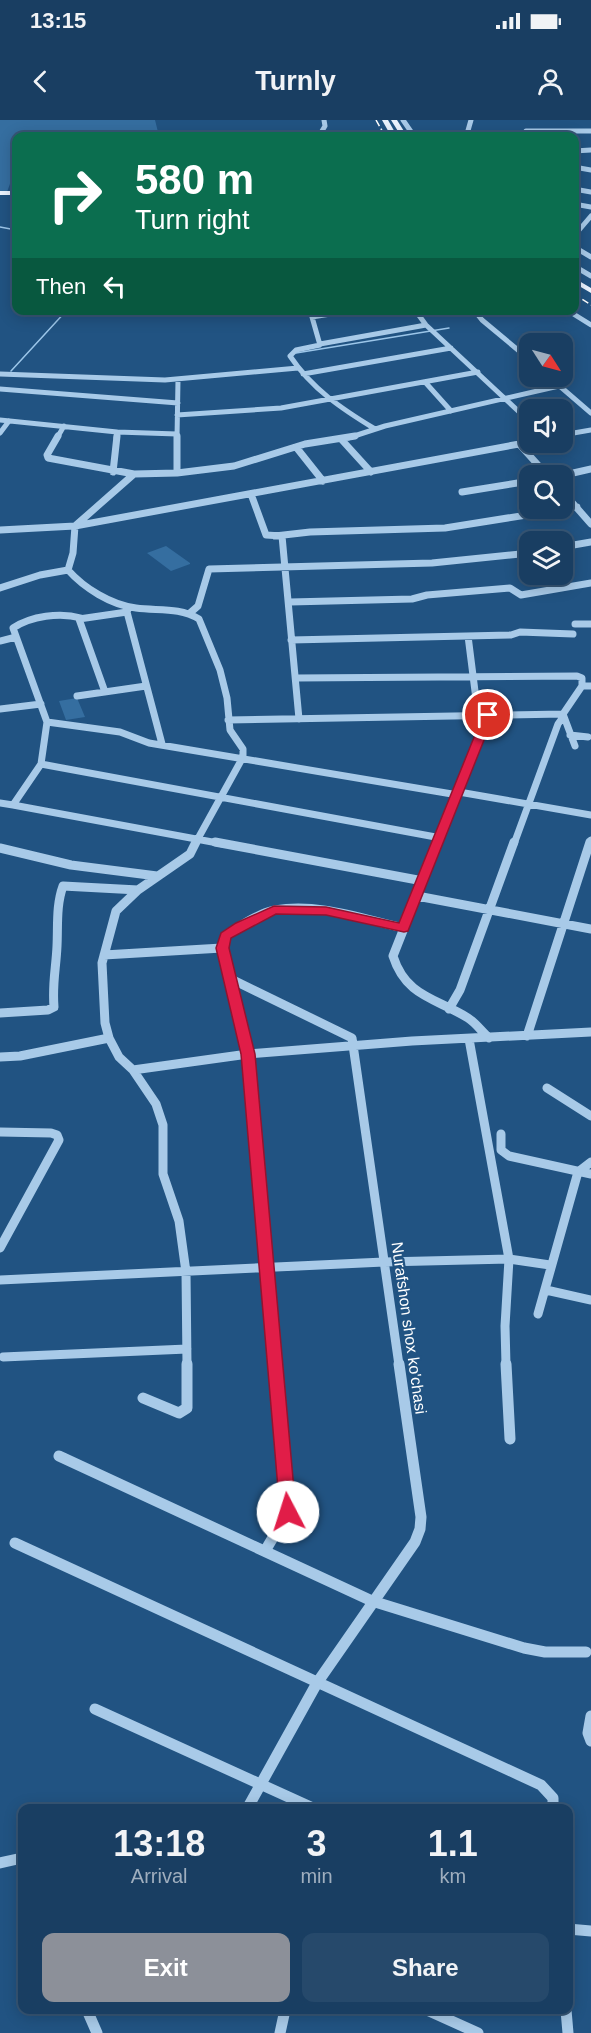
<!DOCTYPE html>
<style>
body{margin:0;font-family:Helvetica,sans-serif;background:#26496b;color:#f1f3f6;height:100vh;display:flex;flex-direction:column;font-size:22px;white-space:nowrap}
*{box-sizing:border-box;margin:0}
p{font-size:20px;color:#9faebe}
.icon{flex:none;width:33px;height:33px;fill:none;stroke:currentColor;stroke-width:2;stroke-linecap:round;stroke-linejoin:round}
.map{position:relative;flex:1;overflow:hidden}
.sheet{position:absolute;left:18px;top:1684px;width:555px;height:210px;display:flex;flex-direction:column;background:#193e62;border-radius:12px;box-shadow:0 3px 15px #0003,0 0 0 2px #375777}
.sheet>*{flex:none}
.guide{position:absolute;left:12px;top:12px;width:567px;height:183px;border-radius:12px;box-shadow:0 3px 15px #0003,0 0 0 2px #375777;background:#0b6e4f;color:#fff;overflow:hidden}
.needle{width:39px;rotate:126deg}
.controls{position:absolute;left:519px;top:213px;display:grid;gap:12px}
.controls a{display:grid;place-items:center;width:54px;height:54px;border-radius:12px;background:#193e62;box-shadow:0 3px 15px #0003,0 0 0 2px #375777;font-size:30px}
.pin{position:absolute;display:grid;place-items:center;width:51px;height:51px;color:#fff;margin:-26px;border:3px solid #fff;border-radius:50%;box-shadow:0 2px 6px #0007}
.me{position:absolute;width:66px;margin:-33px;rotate:355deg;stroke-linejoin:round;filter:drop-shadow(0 0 4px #0008)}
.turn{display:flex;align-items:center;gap:21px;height:126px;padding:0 24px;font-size:27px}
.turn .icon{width:78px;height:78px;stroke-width:2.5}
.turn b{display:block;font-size:42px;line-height:51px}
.then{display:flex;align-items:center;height:57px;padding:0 24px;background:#0003;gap:12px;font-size:22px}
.eta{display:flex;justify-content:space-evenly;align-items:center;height:102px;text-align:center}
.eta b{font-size:36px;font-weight:700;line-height:42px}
.primary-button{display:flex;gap:12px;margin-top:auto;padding:12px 24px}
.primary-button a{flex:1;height:69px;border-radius:12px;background:#8c9099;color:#fff;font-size:24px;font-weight:700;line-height:69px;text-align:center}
.primary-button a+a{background:#26496b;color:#f1f3f6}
.status{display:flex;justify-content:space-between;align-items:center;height:42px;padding:0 30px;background:#193e62;direction:ltr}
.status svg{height:16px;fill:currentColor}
header{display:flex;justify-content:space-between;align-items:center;height:78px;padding:0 24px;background:#193e62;font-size:27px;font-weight:700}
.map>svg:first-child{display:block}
</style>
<div class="status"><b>13:15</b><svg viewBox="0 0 49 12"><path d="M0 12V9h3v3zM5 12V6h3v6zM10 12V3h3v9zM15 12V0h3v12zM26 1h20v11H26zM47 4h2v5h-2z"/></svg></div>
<header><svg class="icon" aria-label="back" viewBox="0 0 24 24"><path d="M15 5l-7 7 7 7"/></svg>Turnly<svg class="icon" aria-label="person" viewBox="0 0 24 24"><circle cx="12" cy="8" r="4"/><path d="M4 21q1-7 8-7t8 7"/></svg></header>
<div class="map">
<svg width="591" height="1913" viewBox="0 0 591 1913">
<rect width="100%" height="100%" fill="#215382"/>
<path fill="#356ea0" d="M 0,0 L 155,0 L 159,16 L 16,16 L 16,60 L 11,61 L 7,72 L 0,72 Z
M 166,426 L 190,443 L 190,444 L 171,451 L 147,433 Z
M 77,578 L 85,597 L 66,600 L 59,581 Z"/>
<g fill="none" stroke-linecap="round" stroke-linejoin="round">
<path stroke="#9cc6e9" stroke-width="1.5" d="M 0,107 L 16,110
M 296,233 L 449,208
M 11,251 L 67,190"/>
<path stroke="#a8cae8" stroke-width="5" d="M 403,0 L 414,16
M 526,11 L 591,11
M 467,14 L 471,0
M 319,16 L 325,6 L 324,0
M 574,31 L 591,30
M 574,47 L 591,50
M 574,69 L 591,72
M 574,84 L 591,87
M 574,116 L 591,96
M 574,127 L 591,137
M 574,146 L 591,156
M 310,190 L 320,225 L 296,230 L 290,236 C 312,269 342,289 375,309
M 415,190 L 426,205 L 530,302
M 474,190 L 482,200 L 530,240
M 567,190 L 591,205
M 312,197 L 355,190
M 320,224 L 426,205
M 0,254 L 165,260 L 298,248
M 303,254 L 451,228
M 548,256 L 591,293
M 425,262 L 451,291
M 0,269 L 178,283
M 177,295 L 281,288 L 478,252
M 0,300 L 117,312 L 177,314
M 0,313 L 9,301
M 562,315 L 591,310
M 57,318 L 64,306
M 116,318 L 117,312
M 177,318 L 178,260
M 348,318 L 385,306 L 559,266"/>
<path stroke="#a8cae8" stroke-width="7" d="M 58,316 L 47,335 L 48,338 L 134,354
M 341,319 L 371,352
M 519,324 L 548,356
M 296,327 L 323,361
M 113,352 L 117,316
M 177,353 L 177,316
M 560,356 L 591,349
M 562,371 L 591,404
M 462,372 L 530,361
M 251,374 L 266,415 L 282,416 L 299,599
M 0,410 L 75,406 L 530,322
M 275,416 L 310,412 L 445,408 L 577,387
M 562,427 L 591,422
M 0,468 L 40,455 L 68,450
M 290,482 L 412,479 L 427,475 L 510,468 L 521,475 L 591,463
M 129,487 L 127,492 L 162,624
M 190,493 L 198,486 L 209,449 L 432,443 L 530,433
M 575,504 L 591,504
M 468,516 L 478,595
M 291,520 L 511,515 L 520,512 L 573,514
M 0,521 L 16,517
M 297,558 L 577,556 L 582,558 L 582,566
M 105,572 L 79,499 L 127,492
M 77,576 L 146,566
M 0,589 L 41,584
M 563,594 L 582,566 L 591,566
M 228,600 L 563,594 L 575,626
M 47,602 L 120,612 L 149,623 L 458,675
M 570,615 L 588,617
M 41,644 L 441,718
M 459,672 L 591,695
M 0,683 L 13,685 L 41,644 L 47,602 L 13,508 C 31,496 60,492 81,498
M 13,685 L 223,724
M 195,724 L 243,637 L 243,629 L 230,610 L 227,578 L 220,550 L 199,499 C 179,487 158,491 136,488 C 111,485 84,468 68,450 L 73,433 L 75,406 L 134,354 L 177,353 L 234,346 L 305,324 L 355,316
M 437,724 L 488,595
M 514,724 L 558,604 L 563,597
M 590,724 L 591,720"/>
<path stroke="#a8cae8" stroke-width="9" d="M 215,722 L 423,761
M 438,722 L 393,836 C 406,877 436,878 468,898 C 476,903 482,912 489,918
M 0,728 L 71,745 L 157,756
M 417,776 L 591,809
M 104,835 L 222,828
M 229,858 L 352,918 L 399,1245
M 449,889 L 460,870 L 514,722
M 0,893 L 48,890 L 54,887 C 52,863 56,849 57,826 C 58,806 56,785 63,766 L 138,770
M 527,916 L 590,722
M 469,919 L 509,1139 L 505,1206 L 506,1245
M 0,937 L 20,936 L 109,918
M 133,950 L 248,934 L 412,921 L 591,912
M 547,968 L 591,996
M 0,1012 L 51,1013 L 57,1015 L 59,1020 L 0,1128
M 501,1014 L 501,1030 L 509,1036 L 591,1054
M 0,1160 L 384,1142 L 509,1139 L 550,1145
M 546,1170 L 591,1180
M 538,1194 L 578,1052 L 591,1042
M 3,1237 L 187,1229
M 187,1245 L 186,1152 L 179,1101 L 163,1054 L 163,1005 L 156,984 L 133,950 L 119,937 L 109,918 L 105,903 L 102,843 L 116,791 L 138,770 L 190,734 L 196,722
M 275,1245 L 248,934 L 222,828 L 225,816 C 240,806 257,794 275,790 C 317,782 363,799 404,808"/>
<path stroke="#a8cae8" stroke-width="11" d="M 506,1244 L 510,1319
M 143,1278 L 179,1293 L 187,1288 L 187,1244
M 59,1336 L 372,1481 L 524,1528 L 545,1532 L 586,1532
M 15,1423 L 541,1665 L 553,1678 L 553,1689
M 265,1431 L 288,1392 L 275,1244
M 95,1589 L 315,1689
M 591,1596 L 588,1613 L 591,1621
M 247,1689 L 317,1563 L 415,1422 L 420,1409 L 421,1397 L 399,1244
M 0,1743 L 22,1738
M 568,1809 L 591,1811
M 87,1890 L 97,1913
M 427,1890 L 478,1913
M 566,1890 L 568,1913
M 280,1913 L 285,1890"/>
<path fill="#eaf3fe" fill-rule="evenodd" d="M 382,0 L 388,0 L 397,16 L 391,16 Z
M 391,0 L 397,0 L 407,16 L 401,16 Z
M 0,71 L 16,71 L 16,75 L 0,75 Z
M 574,158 L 591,168 L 591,173 L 574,163 Z"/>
<path stroke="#fff" stroke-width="1.5" stroke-dasharray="7 3" stroke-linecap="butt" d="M 376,0 L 385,16
M 574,174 L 591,185"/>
</g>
<path fill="#e11d48" stroke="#92132f" stroke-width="1.5" d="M 488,592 L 494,595 L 408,811 L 404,812 L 326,795 L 276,794 L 231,818 L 229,828 L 255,934 L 296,1392 L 294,1397 L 288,1399 L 282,1397 L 280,1392 L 241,934 L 216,828 L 221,813 L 236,803 L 274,786 L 326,787 L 399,803 L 483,595 Z"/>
<g text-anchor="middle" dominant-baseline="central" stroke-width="4.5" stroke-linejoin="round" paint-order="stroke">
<g font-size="16" fill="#fff" stroke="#215382">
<text transform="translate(409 1208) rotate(82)">Nurafshon shox ko'chasi</text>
</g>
</g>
</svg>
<div class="controls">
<a><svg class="needle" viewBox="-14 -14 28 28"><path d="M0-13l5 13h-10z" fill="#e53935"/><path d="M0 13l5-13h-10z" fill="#9faebe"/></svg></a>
<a><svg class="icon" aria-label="sound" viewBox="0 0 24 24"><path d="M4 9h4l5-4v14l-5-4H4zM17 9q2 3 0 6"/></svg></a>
<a><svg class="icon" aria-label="search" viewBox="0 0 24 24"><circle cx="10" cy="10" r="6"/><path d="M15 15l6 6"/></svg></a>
<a><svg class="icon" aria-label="layers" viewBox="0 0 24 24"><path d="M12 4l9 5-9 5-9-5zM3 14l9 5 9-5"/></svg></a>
</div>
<div class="pin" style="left:488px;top:595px;background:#d93025"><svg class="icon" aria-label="arrive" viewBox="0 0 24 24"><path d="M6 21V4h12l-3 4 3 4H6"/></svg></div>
<svg class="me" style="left:288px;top:1392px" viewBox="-20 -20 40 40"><circle r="19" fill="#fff"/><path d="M0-13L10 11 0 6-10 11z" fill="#e11d48"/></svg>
<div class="guide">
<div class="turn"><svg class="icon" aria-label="right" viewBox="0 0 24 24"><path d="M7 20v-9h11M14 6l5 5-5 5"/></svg><div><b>580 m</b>Turn right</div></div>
<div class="then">Then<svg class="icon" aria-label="left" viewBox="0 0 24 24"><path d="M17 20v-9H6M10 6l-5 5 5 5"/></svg></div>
</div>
<section class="sheet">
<div class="eta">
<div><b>13:18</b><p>Arrival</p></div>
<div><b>3</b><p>min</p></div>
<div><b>1.1</b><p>km</p></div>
</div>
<div class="primary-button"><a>Exit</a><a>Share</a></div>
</section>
</div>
